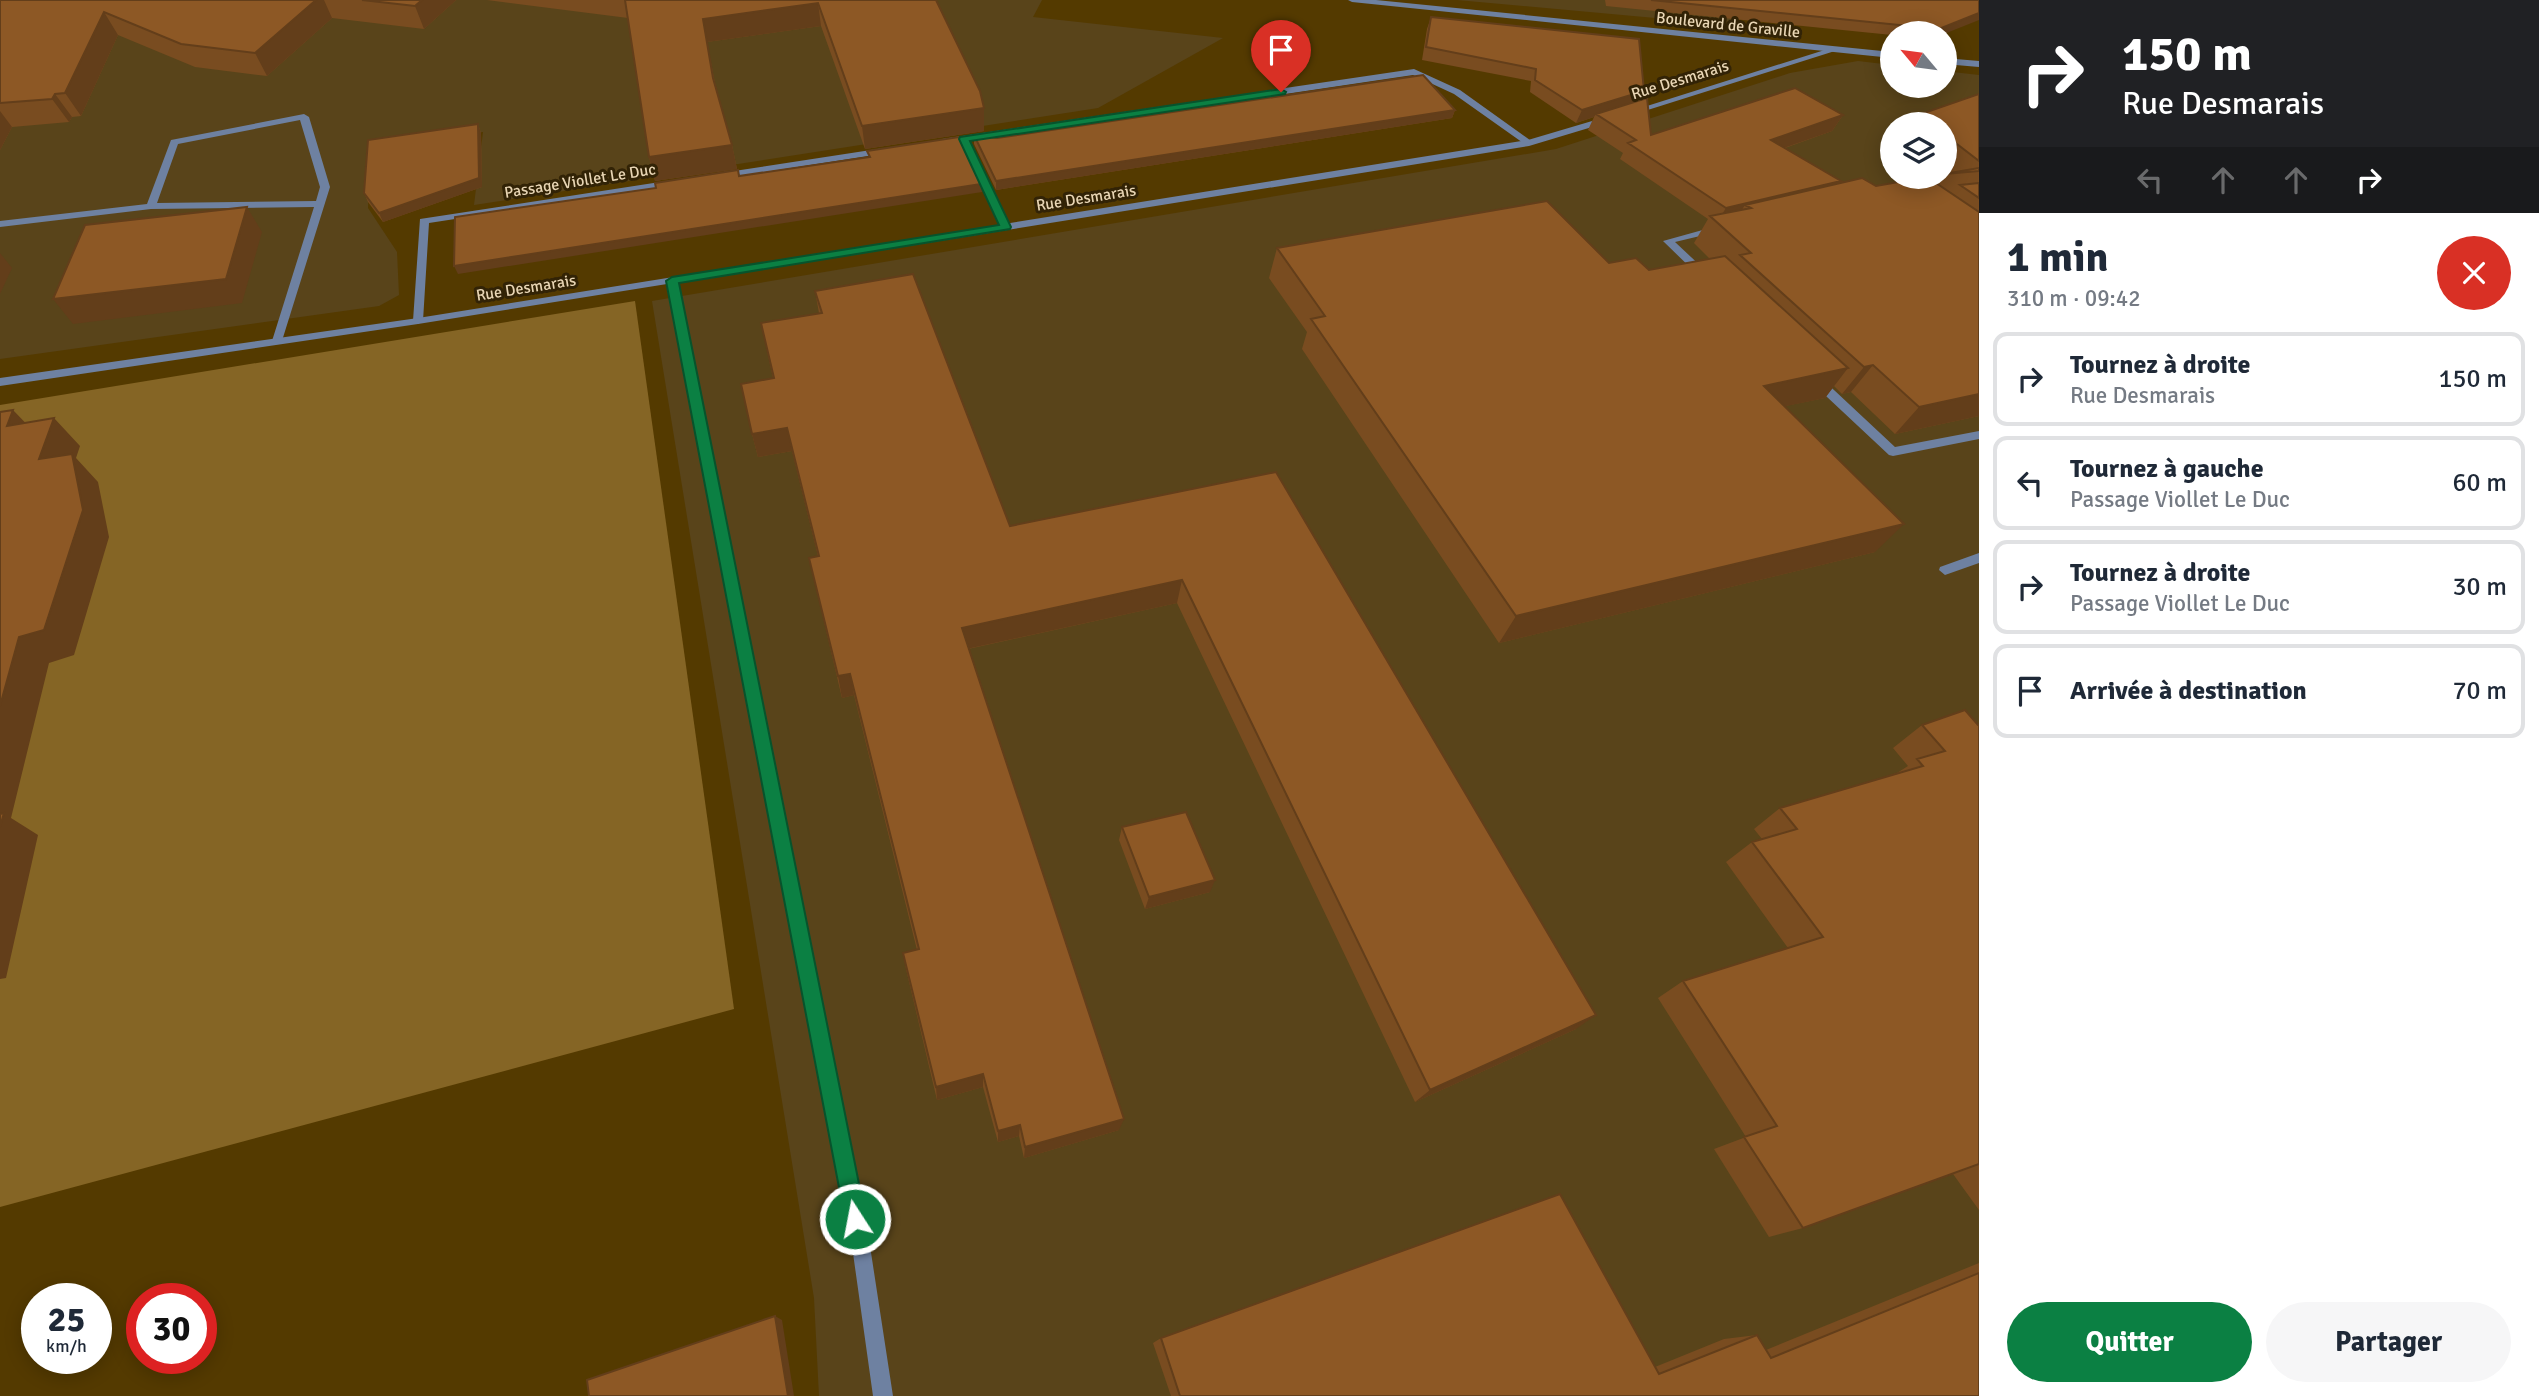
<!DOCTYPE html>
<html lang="fr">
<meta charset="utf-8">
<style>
body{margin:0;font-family:Signika,sans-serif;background:#f6f6f7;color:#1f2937;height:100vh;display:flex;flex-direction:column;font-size:26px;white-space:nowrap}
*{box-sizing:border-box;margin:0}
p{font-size:23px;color:#747a83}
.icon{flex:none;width:38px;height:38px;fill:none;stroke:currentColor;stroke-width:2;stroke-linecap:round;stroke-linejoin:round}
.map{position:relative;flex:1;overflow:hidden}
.side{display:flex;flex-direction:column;background:#fff;width:560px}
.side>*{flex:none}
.hud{background:#202124;color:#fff;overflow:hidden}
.needle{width:46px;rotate:299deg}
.buttons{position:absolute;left:1880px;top:21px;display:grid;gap:14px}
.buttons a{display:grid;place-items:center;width:77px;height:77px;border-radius:50%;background:#fff;box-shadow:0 4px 18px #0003;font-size:35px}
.speed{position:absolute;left:21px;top:1283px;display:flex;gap:14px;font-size:35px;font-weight:700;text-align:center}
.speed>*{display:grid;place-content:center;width:91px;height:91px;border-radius:50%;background:#fff;box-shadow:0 4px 18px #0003;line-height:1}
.speed small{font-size:18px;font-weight:400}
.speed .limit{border:10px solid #d22;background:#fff;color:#111}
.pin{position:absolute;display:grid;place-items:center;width:60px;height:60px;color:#fff;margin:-72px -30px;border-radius:50% 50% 50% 0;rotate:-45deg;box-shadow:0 0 7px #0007}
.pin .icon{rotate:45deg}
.me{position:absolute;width:77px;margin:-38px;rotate:349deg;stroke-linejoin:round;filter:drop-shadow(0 0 5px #0008)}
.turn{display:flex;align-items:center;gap:24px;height:147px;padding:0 28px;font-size:32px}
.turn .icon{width:91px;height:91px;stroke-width:2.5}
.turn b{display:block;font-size:49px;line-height:60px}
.lanes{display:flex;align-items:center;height:66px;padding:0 28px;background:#0003;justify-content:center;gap:35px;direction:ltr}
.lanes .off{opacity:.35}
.round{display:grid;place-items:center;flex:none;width:74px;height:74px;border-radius:37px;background:#f6f6f7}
.summary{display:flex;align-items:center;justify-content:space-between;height:119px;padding:0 28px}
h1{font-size:42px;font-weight:700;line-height:52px}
.action{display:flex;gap:14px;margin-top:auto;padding:14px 28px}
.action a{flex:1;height:80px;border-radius:42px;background:#0b8043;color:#fff;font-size:28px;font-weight:700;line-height:80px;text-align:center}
.action a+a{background:#f6f6f7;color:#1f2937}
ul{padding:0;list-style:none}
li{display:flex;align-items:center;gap:21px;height:94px;margin:0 14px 10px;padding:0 14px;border:4px solid #e0e1e3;border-radius:14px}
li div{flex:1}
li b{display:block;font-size:26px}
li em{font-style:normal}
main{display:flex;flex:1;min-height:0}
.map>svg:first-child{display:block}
</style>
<main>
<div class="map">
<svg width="1979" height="1396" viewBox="0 0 1979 1396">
<rect width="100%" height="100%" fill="#543a00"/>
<path fill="#59441a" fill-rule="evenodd" d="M 0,0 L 1042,0 L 1033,17 L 1223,38 L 1098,108 L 474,205 L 483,132 L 370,147 L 368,208 L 397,252 L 399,295 L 379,306 L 0,359 Z
M 1457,0 L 1804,0 L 1721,24 Z
M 1858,61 L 1892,65 L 1892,86 L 1944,86 L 1944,71 L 1979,75 L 1979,1396 L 819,1396 L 814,1298 L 652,301 L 1556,149 L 1790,73 ZM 1892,124 L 1944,124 L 1944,177 L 1892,177 Z"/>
<path fill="#856525" d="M 635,301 L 734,1009 L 0,1207 L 0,405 Z"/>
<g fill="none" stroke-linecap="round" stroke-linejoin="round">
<path fill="#6e81a1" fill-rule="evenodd" d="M 1414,69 L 1460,90 L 1534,143 L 1526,145 L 1454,94 L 1413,75 L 969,141 L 1011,227 L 1006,230 L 1001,227 L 961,142 L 942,145 L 937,142 L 942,139 Z
M 304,114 L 309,117 L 330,187 L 281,344 L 273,344 L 272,341 L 314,207 L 151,209 L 0,227 L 0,221 L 147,204 L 171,140 ZM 300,120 L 320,187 L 316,201 L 157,203 L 178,144 Z
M 884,148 L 887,149 L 887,153 L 721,179 L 716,176 L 721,173 Z
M 673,180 L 676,181 L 676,185 L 429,223 L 423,321 L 418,324 L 413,321 L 420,219 Z
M 1717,226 L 1722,229 L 1721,231 L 1675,242 L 1707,272 L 1707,276 L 1699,276 L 1663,241 Z
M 1815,375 L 1819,376 L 1895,447 L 1979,431 L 1979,439 L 1893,456 L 1889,455 L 1811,382 L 1809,379 Z
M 1979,553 L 1979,563 L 1945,575 L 1939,570 L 1940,567 Z"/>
<path fill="#6e81a1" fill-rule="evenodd" d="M 1831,48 L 1838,50 L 1635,114 L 1628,112 Z
M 1609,116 L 1614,119 L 1612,121 L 1529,146 L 678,283 L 870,1246 L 893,1396 L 873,1396 L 852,1246 L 667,284 L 418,324 L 0,386 L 0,378 L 418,318 L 1528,140 Z"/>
<path fill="#6e81a1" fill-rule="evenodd" d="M 1348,0 L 1376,0 L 1892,52 L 1892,58 L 1352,2 Z
M 1944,58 L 1979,61 L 1979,67 L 1944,64 Z"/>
</g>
<path fill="#794c20" d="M 0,0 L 456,0 L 424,29 L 332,18 L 267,76 L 195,67 L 118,35 L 81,116 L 72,117 L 69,122 L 12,127 L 0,150 Z
M 487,0 L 936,0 L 984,108 L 984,131 L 865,149 L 821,26 L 707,42 L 715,83 L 732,145 L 737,169 L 655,181 L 649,157 L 628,18 Z
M 1605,0 L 1979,0 L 1944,33 L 1892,33 L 1892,35 L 1606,6 Z
M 1431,17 L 1644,91 L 1640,101 L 1651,135 L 1843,115 L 1832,131 L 1785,148 L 1839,183 L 1876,186 L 1937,184 L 1942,177 L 1944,177 L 1944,124 L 1912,124 L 1918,115 L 1979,94 L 1979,416 L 1895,434 L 1851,392 L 1842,394 L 1834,386 L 1825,398 L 1785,406 L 1875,552 L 1499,643 L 1302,349 L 1307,332 L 1269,278 L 1277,248 L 1609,263 L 1649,270 L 1710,259 L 1694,243 L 1708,219 L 1620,159 L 1623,153 L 1588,130 L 1594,117 L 1576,123 L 1530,92 L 1531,81 L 1422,60 L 1427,29 Z
M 1455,110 L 1452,118 L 996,190 L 974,144 L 974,135 L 997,138 Z
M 478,124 L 481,133 L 482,187 L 383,222 L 368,202 L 364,193 Z
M 815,291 L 1010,526 L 1276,472 L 1576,1029 L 1415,1102 L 1177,603 L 968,649 L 1119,1130 L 1024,1158 L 1019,1136 L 998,1142 L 983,1087 L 937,1100 L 906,969 L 903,953 L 917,950 L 854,695 L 842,698 L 809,558 L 818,556 L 792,451 L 758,457 L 752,434 L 773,378 L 761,323 L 819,313 Z
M 1922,725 L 1979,725 L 1979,1210 L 1953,1174 L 1803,1228 L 1769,1237 L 1714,1149 L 1746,1137 L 1658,998 L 1683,981 L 1788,948 L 1726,862 L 1752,842 L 1762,839 L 1754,829 L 1780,808 L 1897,773 L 1908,766 L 1893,748 Z
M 1122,827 L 1210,892 L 1145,909 L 1119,840 Z
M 1979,1263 L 1979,1396 L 1171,1396 L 1153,1343 L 1161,1338 L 1655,1367 L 1724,1339 L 1757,1335 L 1766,1350 Z"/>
<path fill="#633e1a" d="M 316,0 L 324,0 L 332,18 L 267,76 L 255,53 Z
M 422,0 L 456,0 L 424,29 L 415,6 Z
M 818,3 L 821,26 L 707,42 L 703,19 Z
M 104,12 L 118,35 L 81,116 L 65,93 Z
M 1979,13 L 1979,20 L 1944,34 L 1944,33 L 1936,33 L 1939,29 Z
M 1644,91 L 1638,104 L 1596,114 L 1594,117 L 1576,123 L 1582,110 Z
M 55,94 L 72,117 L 69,122 L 52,99 Z
M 984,108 L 984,131 L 865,149 L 862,126 Z
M 1455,110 L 1452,118 L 996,190 L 996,181 Z
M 0,111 L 12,127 L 0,150 Z
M 1843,115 L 1832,131 L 1761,156 L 1771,140 Z
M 478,124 L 481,133 L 482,187 L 383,222 L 379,213 Z
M 732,145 L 737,169 L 655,181 L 649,157 Z
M 1841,181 L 1830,197 L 1751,208 L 1745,205 L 1736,219 L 1717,222 L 1726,208 Z
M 981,184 L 982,192 L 458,274 L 454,266 Z
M 247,207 L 262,232 L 242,303 L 73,324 L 53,299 Z
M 0,253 L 12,268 L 0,294 Z
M 1873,365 L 1851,392 L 1842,394 L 1864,367 Z
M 1848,368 L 1825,398 L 1743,415 L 1764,386 Z
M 1979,394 L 1979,416 L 1895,434 L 1919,407 Z
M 13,410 L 40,438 L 7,426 Z
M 54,418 L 80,446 L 76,458 L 98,482 L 109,537 L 74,655 L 49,663 L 11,818 L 38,835 L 6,978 L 0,979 L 0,706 L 39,459 Z
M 787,428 L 792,451 L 758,457 L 752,434 Z
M 1904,524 L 1875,552 L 1499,643 L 1516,616 Z
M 1182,580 L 1177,603 L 962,650 L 962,628 Z
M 850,674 L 854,695 L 842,698 L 838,676 Z
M 1215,880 L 1210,892 L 1145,909 L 1149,897 Z
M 1596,1015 L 1576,1029 L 1415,1102 L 1430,1090 Z
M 983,1074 L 983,1087 L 937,1100 L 936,1087 Z
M 1124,1119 L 1119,1130 L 1024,1158 L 1025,1147 Z
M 1020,1125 L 1019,1136 L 998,1142 L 998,1131 Z
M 775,1316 L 782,1320 L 794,1396 L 788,1396 Z"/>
<path fill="#8d5825" stroke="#633e1a" stroke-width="2" d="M 0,0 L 316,0 L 255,53 L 181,44 L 104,12 L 65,93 L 55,94 L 52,99 L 0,103 Z
M 362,0 L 422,0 L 415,6 Z
M 625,0 L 936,0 L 980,91 L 984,108 L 862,126 L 818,3 L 703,19 L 713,78 L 732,145 L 649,157 Z
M 1651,0 L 1979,0 L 1979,13 L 1939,29 Z
M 1431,17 L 1639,39 L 1644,91 L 1582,110 L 1535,80 L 1536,69 L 1426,47 Z
M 1423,75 L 1455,110 L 996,181 L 974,135 L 986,134 L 987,137 L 997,138 Z
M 1795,88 L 1843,115 L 1771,140 L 1841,181 L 1726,208 L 1628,143 L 1636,140 L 1596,114 L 1647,98 L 1651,135 Z
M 1979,94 L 1979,161 L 1944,134 L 1944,124 L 1931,124 L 1918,115 Z
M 478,124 L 479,178 L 379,213 L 364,193 L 368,140 Z
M 959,137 L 981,184 L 454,266 L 455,217 L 656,188 L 655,183 L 738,170 L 739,176 L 870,157 L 867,151 Z
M 1979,168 L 1979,171 L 1944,174 Z
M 1927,177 L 1979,212 L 1979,394 L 1919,407 L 1873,365 L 1864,367 L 1740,255 L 1751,253 L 1710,216 L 1751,208 L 1745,205 L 1862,178 L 1876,186 Z
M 1979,183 L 1979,198 L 1960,185 Z
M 1547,201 L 1609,263 L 1636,258 L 1649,270 L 1725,256 L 1848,368 L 1764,386 L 1904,524 L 1516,616 L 1311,319 L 1325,316 L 1277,248 Z
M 247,207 L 226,279 L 53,299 L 85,225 Z
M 913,274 L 1010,526 L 1276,472 L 1596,1015 L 1430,1090 L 1182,580 L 962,628 L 1124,1119 L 1025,1147 L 1020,1125 L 998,1131 L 983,1074 L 936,1087 L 903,953 L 919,949 L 850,674 L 838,676 L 809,558 L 819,556 L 787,428 L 752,434 L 741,384 L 774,378 L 761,323 L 822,313 L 815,291 Z
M 13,410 L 7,426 L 54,418 L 39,459 L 72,454 L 83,510 L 44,630 L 19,637 L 0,706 L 0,412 Z
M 1965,710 L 1978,725 L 1979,725 L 1979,1164 L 1803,1228 L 1744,1137 L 1777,1126 L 1683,981 L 1823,937 L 1752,842 L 1797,829 L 1780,808 L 1923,766 L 1917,759 L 1945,751 L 1922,725 Z
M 1186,812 L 1215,880 L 1149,897 L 1122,827 Z
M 4,813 L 0,827 L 0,814 Z
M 1560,1194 L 1659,1374 L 1757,1335 L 1771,1358 L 1979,1273 L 1979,1396 L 1180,1396 L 1161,1338 Z
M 775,1316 L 788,1396 L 589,1396 L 587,1380 Z"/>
<path fill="#0b8043" stroke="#07532c" stroke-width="2" d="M 1281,89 L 1286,92 L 1285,94 L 970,141 L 1011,227 L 1010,229 L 679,283 L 866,1219 L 863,1227 L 855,1230 L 848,1227 L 845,1219 L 666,281 L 672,277 L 999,225 L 959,139 L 960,137 Z"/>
<g text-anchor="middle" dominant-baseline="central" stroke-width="6" stroke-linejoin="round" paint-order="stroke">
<g font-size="16" fill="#e8d5b4" stroke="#322306">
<text transform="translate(1728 25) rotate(6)">Boulevard de Graville</text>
<text transform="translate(1680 80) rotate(-17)">Rue Desmarais</text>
<text transform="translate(580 181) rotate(-9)">Passage Viollet Le Duc</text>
<text transform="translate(1086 198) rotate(-9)">Rue Desmarais</text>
<text transform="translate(526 288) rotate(-9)">Rue Desmarais</text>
</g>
</g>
</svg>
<div class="buttons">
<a><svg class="needle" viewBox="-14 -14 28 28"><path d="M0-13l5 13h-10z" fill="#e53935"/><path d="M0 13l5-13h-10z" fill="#747a83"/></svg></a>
<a><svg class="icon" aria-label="layers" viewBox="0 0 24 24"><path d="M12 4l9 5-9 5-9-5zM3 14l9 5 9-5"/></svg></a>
</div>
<div class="speed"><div>25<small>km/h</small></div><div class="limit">30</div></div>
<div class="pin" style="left:1281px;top:92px;background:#d93025"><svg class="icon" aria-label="arrive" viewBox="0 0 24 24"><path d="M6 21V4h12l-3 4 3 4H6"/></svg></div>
<svg class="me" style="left:855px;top:1219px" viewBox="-20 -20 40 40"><circle r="17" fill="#0b8043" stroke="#fff" stroke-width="3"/><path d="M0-11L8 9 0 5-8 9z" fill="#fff"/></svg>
</div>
<section class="side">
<div class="hud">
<div class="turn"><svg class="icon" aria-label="right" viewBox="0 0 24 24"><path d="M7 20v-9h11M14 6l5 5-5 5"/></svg><div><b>150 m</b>Rue Desmarais</div></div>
<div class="lanes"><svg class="icon off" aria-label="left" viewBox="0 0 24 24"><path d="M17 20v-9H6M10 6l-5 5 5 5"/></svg><svg class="icon off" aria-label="ahead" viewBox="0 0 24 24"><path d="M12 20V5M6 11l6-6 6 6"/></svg><svg class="icon off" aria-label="ahead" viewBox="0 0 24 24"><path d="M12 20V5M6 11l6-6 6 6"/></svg><svg class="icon" aria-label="right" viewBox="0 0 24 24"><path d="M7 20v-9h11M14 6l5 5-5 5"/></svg></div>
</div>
<div class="summary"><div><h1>1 min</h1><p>310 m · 09:42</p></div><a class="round" style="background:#d93025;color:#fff"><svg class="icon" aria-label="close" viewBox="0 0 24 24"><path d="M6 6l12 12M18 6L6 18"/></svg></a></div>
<ul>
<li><svg class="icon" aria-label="right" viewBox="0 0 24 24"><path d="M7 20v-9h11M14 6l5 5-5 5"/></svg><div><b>Tournez à droite</b><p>Rue Desmarais</p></div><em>150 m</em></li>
<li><svg class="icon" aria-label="left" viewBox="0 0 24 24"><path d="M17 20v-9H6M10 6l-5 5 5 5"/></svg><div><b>Tournez à gauche</b><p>Passage Viollet Le Duc</p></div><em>60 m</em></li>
<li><svg class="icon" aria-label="right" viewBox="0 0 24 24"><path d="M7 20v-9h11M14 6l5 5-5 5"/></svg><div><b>Tournez à droite</b><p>Passage Viollet Le Duc</p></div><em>30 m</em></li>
<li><svg class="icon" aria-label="arrive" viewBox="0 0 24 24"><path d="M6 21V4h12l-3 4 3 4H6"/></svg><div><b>Arrivée à destination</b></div><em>70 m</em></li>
</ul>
<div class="action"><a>Quitter</a><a>Partager</a></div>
</section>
</main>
